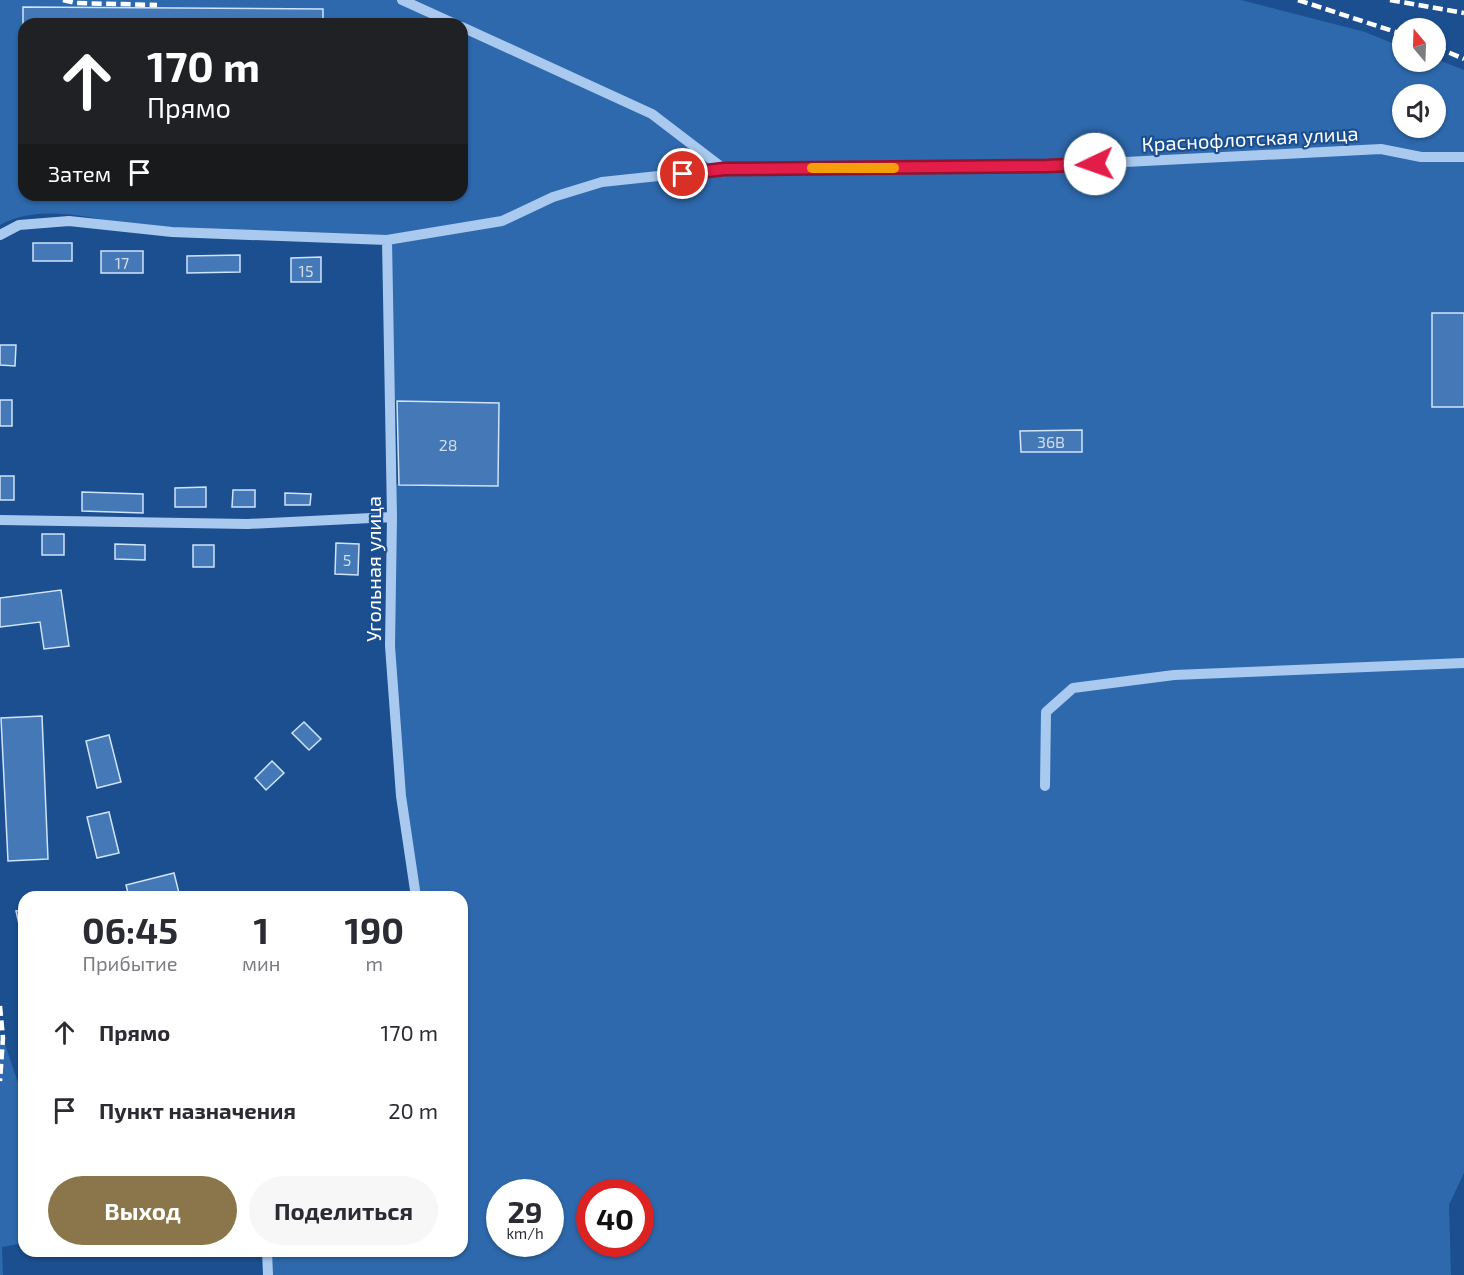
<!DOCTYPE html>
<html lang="ru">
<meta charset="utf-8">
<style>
body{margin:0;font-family:"Exo 2",sans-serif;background:#f7f7f7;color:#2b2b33;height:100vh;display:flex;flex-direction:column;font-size:22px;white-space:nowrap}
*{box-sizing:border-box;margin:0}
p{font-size:20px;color:#7c7c81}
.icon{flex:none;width:33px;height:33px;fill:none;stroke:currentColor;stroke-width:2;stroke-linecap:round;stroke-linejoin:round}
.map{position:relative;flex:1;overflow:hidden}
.details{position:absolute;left:18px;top:891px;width:450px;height:366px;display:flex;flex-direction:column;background:#fff;border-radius:18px;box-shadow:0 2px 4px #0004}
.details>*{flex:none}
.banner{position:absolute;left:18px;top:18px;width:450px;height:183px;border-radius:18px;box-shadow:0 2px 4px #0004;background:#202124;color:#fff;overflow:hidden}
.needle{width:39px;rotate:341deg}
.controls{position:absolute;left:1392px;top:18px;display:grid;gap:12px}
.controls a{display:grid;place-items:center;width:54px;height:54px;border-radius:50%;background:#fff;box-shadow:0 2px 4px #0004;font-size:30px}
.speed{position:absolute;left:486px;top:1179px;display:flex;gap:12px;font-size:30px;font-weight:700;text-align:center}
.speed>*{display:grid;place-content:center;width:78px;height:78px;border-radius:50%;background:#fff;box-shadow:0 2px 4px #0004;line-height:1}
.speed small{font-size:15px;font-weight:400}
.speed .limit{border:9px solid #d22;background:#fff;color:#111}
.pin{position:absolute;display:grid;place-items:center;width:51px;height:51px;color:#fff;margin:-26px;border:3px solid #fff;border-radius:50%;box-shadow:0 2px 6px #0007}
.me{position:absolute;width:66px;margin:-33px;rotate:267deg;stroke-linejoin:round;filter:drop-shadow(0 0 4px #0008)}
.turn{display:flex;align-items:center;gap:21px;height:126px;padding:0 30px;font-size:27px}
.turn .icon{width:78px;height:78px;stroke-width:2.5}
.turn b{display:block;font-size:42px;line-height:51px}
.then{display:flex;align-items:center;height:57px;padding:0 30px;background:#0003;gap:12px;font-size:22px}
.eta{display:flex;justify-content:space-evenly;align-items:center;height:102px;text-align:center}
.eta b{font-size:36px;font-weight:700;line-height:42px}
.primary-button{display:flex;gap:12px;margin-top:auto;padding:12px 30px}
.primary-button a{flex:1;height:69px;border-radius:36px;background:#8a764a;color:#fff;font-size:24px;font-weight:700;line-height:69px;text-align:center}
.primary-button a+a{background:#f7f7f7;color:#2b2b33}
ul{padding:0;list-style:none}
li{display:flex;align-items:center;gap:18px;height:78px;padding:0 30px}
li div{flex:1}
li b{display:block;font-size:22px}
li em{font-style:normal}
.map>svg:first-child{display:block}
</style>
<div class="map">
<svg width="1464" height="1275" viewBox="0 0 1464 1275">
<rect width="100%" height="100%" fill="#1b4f8f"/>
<path fill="#2e69ad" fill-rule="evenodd" d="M 0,0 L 1241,0 L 1365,32 L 1402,47 L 1402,62 L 1436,62 L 1436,59 L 1464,70 L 1464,1173 L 1449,1205 L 1451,1275 L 268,1275 L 267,1251 L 462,1251 L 462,897 L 416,897 L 393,700 L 391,484 L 498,486 L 499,403 L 390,400 L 386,240 C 316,237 246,236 175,232 C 121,229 52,197 0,225 ZM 24,24 L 462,24 L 462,195 L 24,195 ZM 1402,94 L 1436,94 L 1436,128 L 1402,128 ZM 500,1192 L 550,1192 L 550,1244 L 500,1244 ZM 590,1192 L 640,1192 L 640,1244 L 590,1244 Z
M 0,1035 L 3,1038 L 24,1101 L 24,1243 L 2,1247 L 3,1275 L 0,1275 Z"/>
<path fill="#4478b7" stroke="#cfe3fa" stroke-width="1.5" d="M 23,7 L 323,9 L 323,24 L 24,24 L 23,50 Z
M 33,243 L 72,243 L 72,261 L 33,261 Z
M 101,251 L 143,251 L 143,273 L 101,273 Z
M 240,255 L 240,272 L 187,273 L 187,256 Z
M 321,257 L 321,282 L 291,282 L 291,258 Z
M 1432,313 L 1464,313 L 1464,407 L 1432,407 Z
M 0,345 L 16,345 L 15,366 L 0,365 Z
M 0,400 L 12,400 L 12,426 L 0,426 Z
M 397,401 L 499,403 L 498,486 L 399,485 Z
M 1082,430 L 1082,452 L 1021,452 L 1020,431 Z
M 0,476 L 14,476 L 14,500 L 0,500 Z
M 206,487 L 206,507 L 175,507 L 175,488 Z
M 233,490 L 255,490 L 255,507 L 232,507 Z
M 82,492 L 143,494 L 143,513 L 82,511 Z
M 285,493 L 311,494 L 310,505 L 285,505 Z
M 42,534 L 64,534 L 64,555 L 42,555 Z
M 336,543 L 359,544 L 358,575 L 335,574 Z
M 115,544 L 145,545 L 145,560 L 115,559 Z
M 193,545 L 214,545 L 214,567 L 193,567 Z
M 61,590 L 69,646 L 44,649 L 40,622 L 0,627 L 0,598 Z
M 42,716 L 48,859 L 8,861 L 1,718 Z
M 304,722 L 321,739 L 309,750 L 292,733 Z
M 109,735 L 121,782 L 97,788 L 86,741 Z
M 272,761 L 284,773 L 266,790 L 255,778 Z
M 109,812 L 119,853 L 97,858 L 87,817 Z
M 174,873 L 180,897 L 129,897 L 126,885 Z
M 24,910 L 24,942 L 23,942 L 16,911 Z"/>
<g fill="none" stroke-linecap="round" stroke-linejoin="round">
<path stroke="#a9c9ee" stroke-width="10" d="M 402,0 L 455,24
M 462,27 L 652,114 L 724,169 L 1047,166 L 1381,149 L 1421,157 L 1464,157
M 0,235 L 19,225 L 69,221 L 172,232 L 387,240 L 502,221 L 553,197 L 602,182 L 724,169
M 387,240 L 392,517 L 390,646 L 401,796 L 416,897
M 0,520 L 248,524 L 392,517
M 1045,786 L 1046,712 L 1073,688 L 1174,675 L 1464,663
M 267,1251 L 268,1275"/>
<path stroke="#fff" stroke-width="4.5" stroke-dasharray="10 4.5" stroke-linecap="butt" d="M 63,0 L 75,3 L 157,5
M 1298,0 L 1402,34
M 1390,0 L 1464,13
M 1436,47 L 1464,59
M 0,1006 L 3,1038 L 0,1081"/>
</g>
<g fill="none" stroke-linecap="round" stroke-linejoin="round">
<g stroke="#92132f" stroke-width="15">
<path id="route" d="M 683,174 L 724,169 L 1047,166 L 1095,164"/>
</g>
<use href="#route" stroke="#e11d48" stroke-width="10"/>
<path stroke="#f59e0b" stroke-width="10" d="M 812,168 L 894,168"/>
</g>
<g text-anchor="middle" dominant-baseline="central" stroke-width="4.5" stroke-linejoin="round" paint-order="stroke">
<g font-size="16" fill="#d0dded">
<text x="122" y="262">17</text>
<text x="306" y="270">15</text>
<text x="1051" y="441">36В</text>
<text x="448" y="444">28</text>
<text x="347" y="559">5</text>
</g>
<g font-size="20" fill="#fff" stroke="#1b4f8f">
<text transform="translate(1250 138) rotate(-3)">Краснофлотская улица</text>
<text transform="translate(373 569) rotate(-90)">Угольная улица</text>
</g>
</g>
</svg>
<div class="controls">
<a><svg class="needle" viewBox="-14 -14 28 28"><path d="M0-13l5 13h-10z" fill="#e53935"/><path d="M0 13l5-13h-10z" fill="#7c7c81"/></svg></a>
<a><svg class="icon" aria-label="sound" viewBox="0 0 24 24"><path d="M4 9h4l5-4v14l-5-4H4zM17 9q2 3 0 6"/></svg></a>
</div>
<div class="speed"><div>29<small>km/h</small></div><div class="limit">40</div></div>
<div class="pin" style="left:683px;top:174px;background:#d93025"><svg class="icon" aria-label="arrive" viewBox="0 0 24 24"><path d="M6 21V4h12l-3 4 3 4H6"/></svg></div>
<svg class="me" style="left:1095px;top:164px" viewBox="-20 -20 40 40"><circle r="19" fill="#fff"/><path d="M0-13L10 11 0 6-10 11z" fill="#e11d48"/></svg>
<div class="banner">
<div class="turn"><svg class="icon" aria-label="ahead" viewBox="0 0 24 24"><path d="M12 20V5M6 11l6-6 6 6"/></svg><div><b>170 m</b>Прямо</div></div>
<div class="then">Затем<svg class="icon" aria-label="arrive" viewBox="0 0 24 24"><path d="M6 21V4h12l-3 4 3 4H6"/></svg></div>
</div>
<section class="details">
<div class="eta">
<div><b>06:45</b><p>Прибытие</p></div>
<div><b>1</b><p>мин</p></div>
<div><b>190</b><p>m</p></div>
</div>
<ul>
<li><svg class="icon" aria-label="ahead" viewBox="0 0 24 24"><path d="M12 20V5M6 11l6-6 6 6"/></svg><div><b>Прямо</b></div><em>170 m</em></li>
<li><svg class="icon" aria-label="arrive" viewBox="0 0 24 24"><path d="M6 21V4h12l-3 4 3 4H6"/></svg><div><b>Пункт назначения</b></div><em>20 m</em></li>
</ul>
<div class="primary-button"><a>Выход</a><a>Поделиться</a></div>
</section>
</div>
